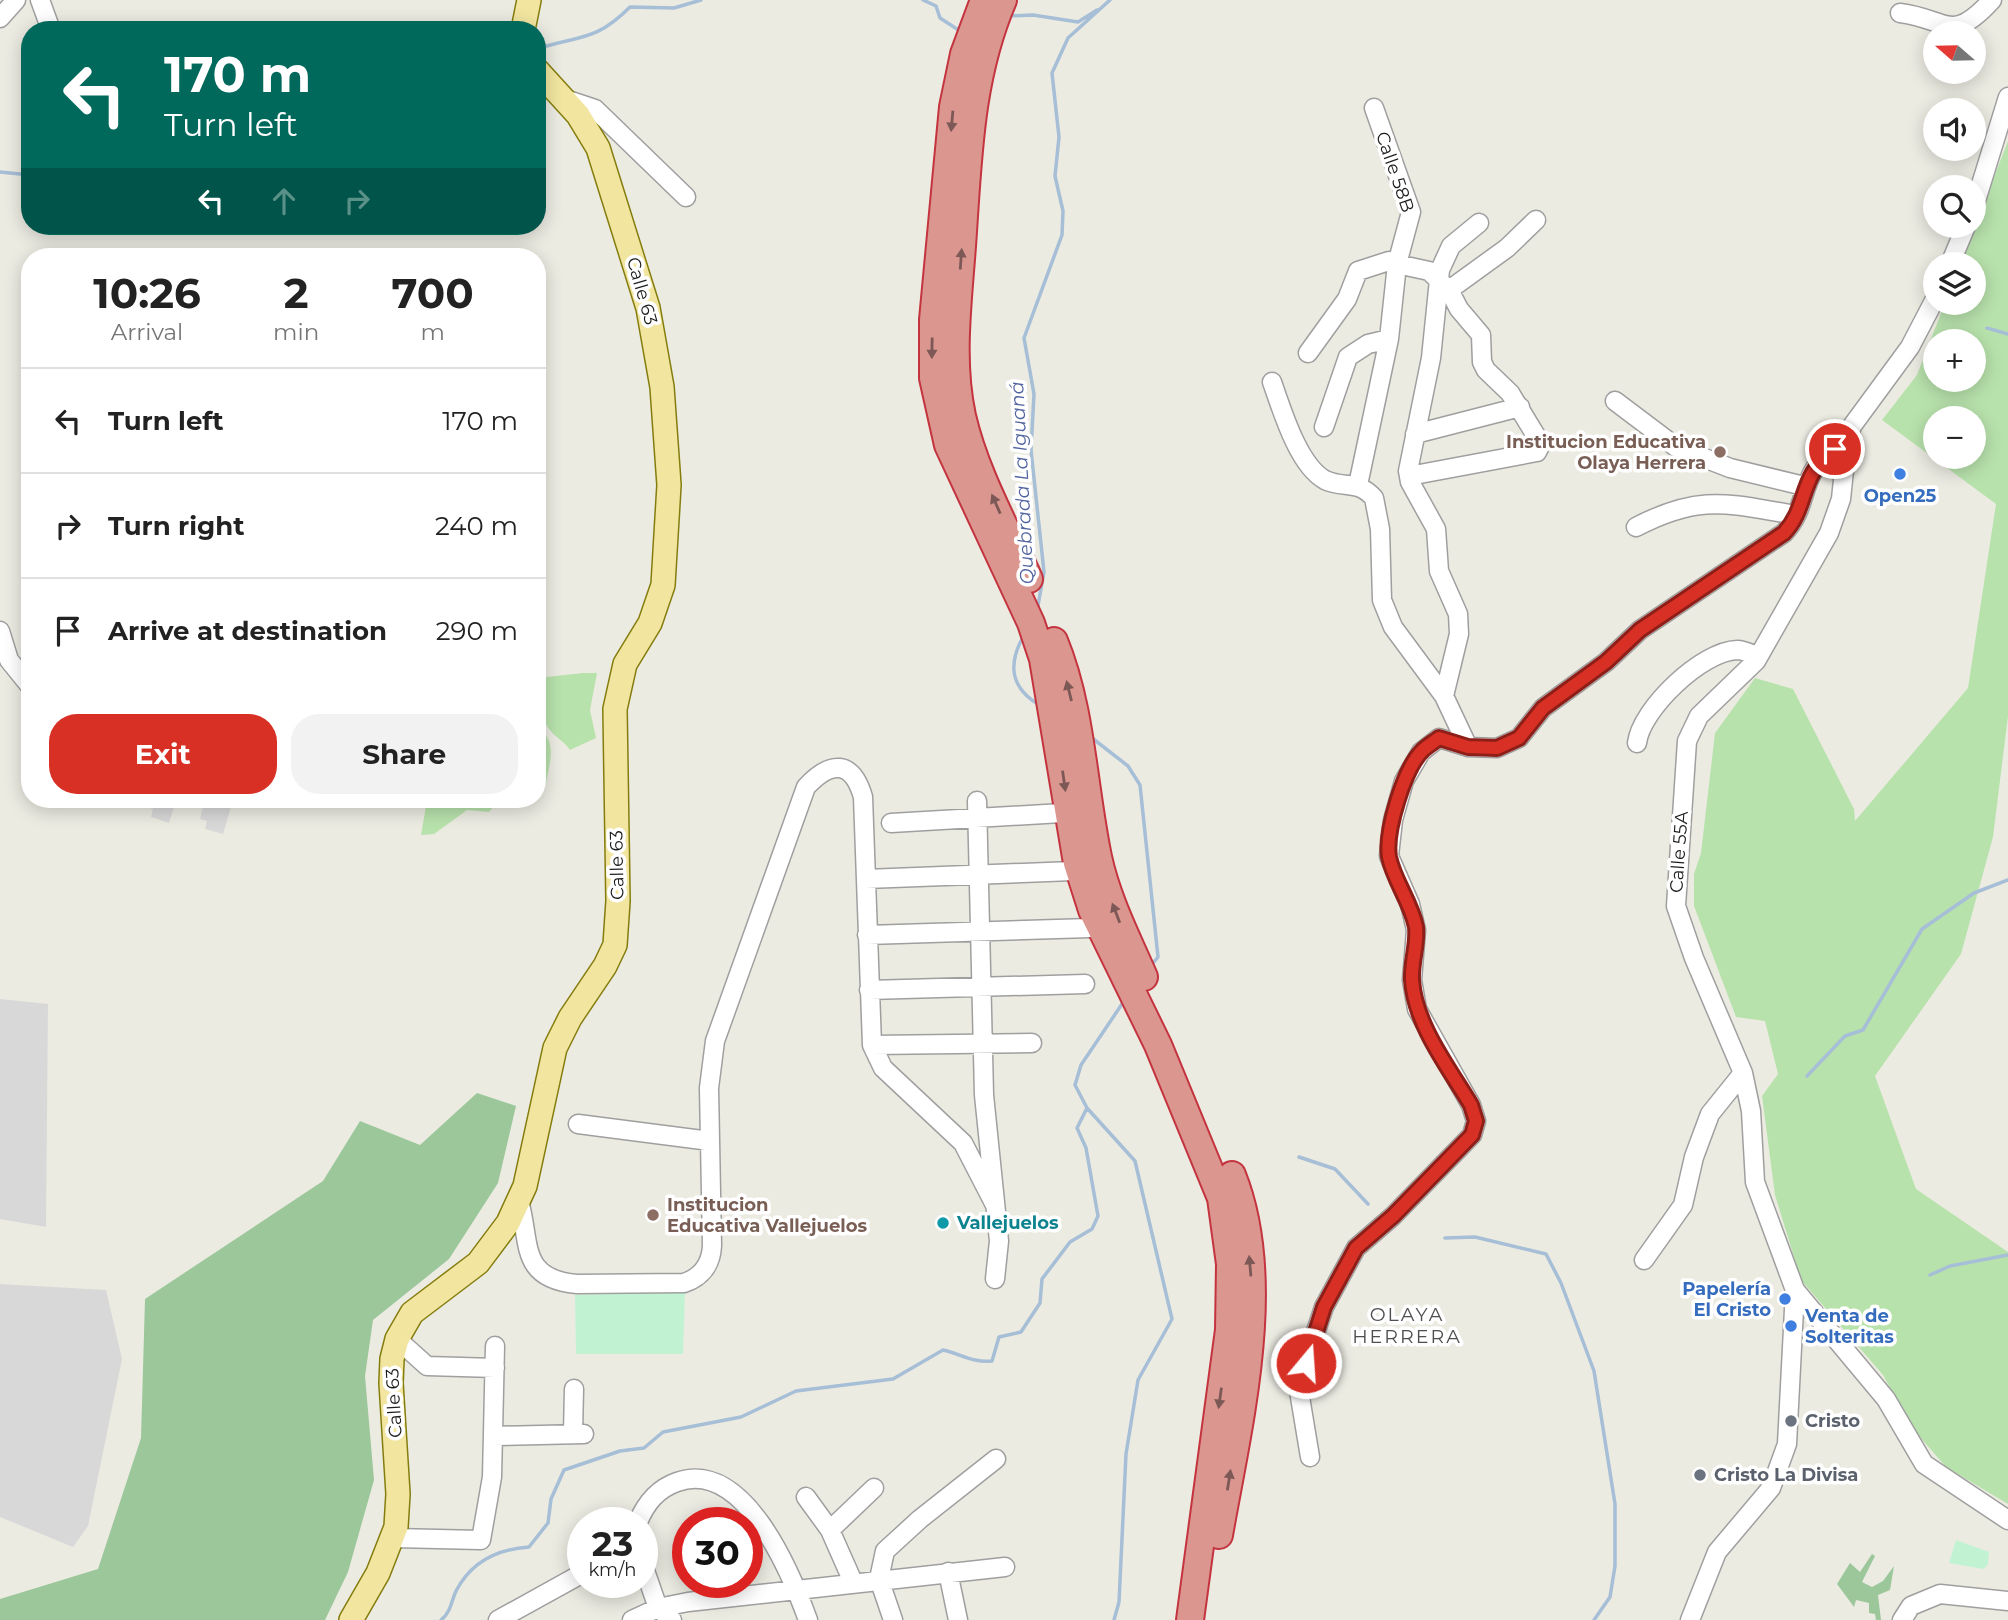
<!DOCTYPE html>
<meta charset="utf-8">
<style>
body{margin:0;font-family:Montserrat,sans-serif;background:#f2f2f2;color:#222;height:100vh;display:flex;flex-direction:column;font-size:26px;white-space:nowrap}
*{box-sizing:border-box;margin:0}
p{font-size:23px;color:#767676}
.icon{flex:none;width:38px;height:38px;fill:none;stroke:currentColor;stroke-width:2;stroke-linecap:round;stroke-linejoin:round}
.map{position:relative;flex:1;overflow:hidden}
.details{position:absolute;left:21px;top:248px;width:525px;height:560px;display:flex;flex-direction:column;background:#fff;border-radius:28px;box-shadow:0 4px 18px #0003}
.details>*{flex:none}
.top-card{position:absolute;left:21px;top:21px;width:525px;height:214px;border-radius:28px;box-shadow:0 4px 18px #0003;background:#00695c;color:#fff;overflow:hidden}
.needle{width:46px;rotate:290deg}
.controls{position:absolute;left:1923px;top:21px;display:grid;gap:14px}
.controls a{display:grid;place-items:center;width:63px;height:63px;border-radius:50%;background:#fff;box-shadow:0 4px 18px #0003;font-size:35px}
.speed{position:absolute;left:567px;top:1507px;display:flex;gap:14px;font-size:35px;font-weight:700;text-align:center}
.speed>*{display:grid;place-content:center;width:91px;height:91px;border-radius:50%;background:#fff;box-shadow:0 4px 18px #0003;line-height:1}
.speed small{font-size:18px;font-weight:400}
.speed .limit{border:10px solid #d22;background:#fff;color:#111}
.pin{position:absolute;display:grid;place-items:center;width:60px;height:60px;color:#fff;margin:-30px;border:4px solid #fff;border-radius:50%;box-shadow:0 2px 7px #0007}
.me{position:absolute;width:77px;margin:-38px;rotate:18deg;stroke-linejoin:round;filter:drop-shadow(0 0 5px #0008)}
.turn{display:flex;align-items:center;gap:24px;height:147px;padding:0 28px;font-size:32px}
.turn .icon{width:91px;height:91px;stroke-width:2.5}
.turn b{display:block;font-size:49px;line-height:60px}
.lanes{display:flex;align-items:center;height:66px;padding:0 28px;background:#0003;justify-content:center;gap:35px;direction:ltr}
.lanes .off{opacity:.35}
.eta{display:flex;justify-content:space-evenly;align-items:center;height:119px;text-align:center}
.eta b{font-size:42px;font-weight:700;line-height:49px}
.action{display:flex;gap:14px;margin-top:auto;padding:14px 28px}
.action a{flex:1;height:80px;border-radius:28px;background:#d93025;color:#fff;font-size:28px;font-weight:700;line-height:80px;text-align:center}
.action a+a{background:#f2f2f2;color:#222}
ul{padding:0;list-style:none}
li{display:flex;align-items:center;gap:21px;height:105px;padding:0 28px;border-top:2px solid #e0e0e0}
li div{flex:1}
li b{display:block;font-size:26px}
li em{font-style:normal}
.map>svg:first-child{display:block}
</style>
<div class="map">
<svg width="2008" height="1620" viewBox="0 0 2008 1620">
<rect width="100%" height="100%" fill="#ecebe2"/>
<path fill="#d9d8d8" d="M 148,800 L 176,800 L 169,823 L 151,817 L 153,809 L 146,807 Z
M 215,800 L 233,800 L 223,834 L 205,829 L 207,821 L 200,819 L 204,802 L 213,805 Z
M 0,999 L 48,1004 L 46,1227 L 0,1219 Z
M 0,1284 L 106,1290 L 122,1359 L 88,1526 L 73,1547 L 0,1517 Z"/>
<path fill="#b8e2ac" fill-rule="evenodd" d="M 2008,141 L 2008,716 L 1993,837 L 1961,954 L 1875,1076 L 1916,1189 L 2008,1252 L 2008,1504 L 1946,1467 L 1912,1428 L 1883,1375 L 1801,1280 L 1775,1195 L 1762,1096 L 1778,1074 L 1765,1021 L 1736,1017 L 1694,906 L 1694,874 L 1701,853 L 1715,733 L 1755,678 L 1793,689 L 1854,809 L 1855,821 L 1968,688 L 1996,504 L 1882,420 L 1917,375 L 1945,303 L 1974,303 L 1974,264 L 1960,264 ZM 1936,341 L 1974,341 L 1974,380 L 1936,380 ZM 1936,418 L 1974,418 L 1974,457 L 1936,457 Z
M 583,673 L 597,673 L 590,710 L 596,738 L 570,750 C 564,741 555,737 549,729 C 541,720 537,690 537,678 Z
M 537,726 C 558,741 550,761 546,783 L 537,786 Z
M 427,800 L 499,800 L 489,812 L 467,810 L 434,834 L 421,835 Z"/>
<path fill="#9bc79a" d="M 477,1093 L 516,1106 L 498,1183 L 449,1259 L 373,1320 L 365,1376 L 374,1480 L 348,1572 L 325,1620 L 0,1620 L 0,1599 L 98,1569 L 141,1438 L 145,1299 L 323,1181 L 360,1121 L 420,1145 Z
M 1872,1554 L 1875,1556 L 1862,1582 L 1872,1587 L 1883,1581 L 1894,1566 L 1890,1590 L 1878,1595 L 1881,1620 L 1876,1620 L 1875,1614 L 1869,1613 L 1869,1603 L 1856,1600 L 1854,1607 L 1837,1584 L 1850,1563 L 1860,1572 Z"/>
<path fill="#c1f3d3" d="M 685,1292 L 683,1354 L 576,1354 L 575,1295 Z
M 1956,1540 L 1989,1552 L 1988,1565 L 1983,1569 L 1949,1563 Z"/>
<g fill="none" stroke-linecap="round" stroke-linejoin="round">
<path stroke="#a6bed6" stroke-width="3.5" d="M 923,0 L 936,6 L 940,18 L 960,31
M 1007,16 L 1033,15 L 1078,22 L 1097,10
M 537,49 C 580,35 595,42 630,7 L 674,8 L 701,0
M 0,172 L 30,175
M 1987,328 L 2008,334
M 1037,611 L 1044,572 L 1031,450 L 1034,394 L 1024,338 L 1062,235 L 1063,211 L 1055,176 L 1059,137 L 1052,73 L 1068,38 L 1110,0
M 1023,637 C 1007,666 1011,689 1041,706
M 1092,738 L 1128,766 L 1140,785 L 1158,957 L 1150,967
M 1807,1076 L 1845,1036 L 1863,1030 L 1922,929 L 1974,893 L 2008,880
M 1299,1157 L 1335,1169 L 1368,1204
M 1445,1238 L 1475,1237 L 1546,1254 L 1561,1283 L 1594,1371 L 1615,1504 L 1615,1566 L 1610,1597 L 1594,1620
M 1930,1275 L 1950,1266 L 2008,1255
M 441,1620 C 451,1612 451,1602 456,1591 C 471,1562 498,1549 529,1547 L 548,1523 L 551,1499 L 564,1470 L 620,1451 L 644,1448 L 663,1432 L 741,1417 L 796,1391 L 893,1379 L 943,1350 C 961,1354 973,1363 992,1361 L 999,1337 L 1021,1332 L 1040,1303 L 1042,1279 L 1070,1242 L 1092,1229 L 1098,1216 L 1086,1148 L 1077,1128 L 1087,1108
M 1114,1620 L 1119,1602 L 1126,1454 L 1138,1380 L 1172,1319 L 1135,1161 L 1087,1108 L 1075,1085 L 1081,1065 L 1124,1001"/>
<g stroke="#9f9f9f" stroke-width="21">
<path id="minor" d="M 40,0 L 51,30
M 1900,13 C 1948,19 1951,45 1992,0
M 0,18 L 16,0
M 562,98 L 595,109 L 686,197
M 1974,207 L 2008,97
M 1950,264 L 1966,226
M 1449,290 L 1507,248 L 1536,220
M 1936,297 L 1910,347 L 1852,426 L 1847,442 L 1841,499 L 1829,533 L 1756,661 L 1699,716 L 1687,741 L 1676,906 L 1694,958 L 1743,1073 L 1751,1111 L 1755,1182 L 1795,1290 L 1886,1399 L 1924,1464 L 2008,1520
M 1308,353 L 1347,299 L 1358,271 L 1389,261 L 1397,264 L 1411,212 L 1374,108
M 1272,382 C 1282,410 1298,465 1325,480 C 1344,489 1357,479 1374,498 L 1380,529 L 1382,600 L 1393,627 L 1444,696 L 1468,747
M 1615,401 L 1676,447 L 1730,468 L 1804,486
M 1324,427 L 1348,357 L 1368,344 L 1389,339
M 1415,434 L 1520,407
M 1358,485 L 1389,339 L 1397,264 L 1429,271 L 1449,290 L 1459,309 L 1481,335 L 1482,362 L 1486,370 L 1510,393 L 1541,444 L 1537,452 L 1409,476
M 1636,527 C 1701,493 1728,504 1796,515
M 0,631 L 9,660 L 30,686
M 1444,696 L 1459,634 L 1458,614 L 1439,571 L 1436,529 L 1410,482 L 1408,471 L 1431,358 L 1440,270 L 1451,246 L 1479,223
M 1637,743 C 1641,709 1702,651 1737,650 C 1745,650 1751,654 1758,657
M 977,801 L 984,1095 L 999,1241 L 995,1279
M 891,823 L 1062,813
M 866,879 L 1073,871
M 867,935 L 1090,928
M 869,990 L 1085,984
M 872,1045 L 1032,1043
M 578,1124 L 710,1141
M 519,1201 C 531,1241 518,1279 577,1284 L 684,1283 C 702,1277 711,1264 712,1246 L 709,1088 L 715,1041 L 806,787 C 830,761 852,759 863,797 L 872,1045 L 883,1068 L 963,1143 L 995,1205
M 1644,1260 L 1683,1205 L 1694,1157 L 1710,1114 L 1743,1073
M 397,1339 L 427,1366 L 495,1368
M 573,1433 L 574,1389
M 493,1436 L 584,1434
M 1310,1457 L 1298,1385 L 1324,1307 L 1356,1248 L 1393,1216 L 1472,1135 L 1476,1121 L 1471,1105 L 1417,1009 L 1412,980 L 1416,930 L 1410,904 L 1389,856 L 1393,820 L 1404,781 L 1421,752 L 1439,738 L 1468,747 L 1497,748 L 1519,738 L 1543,708 L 1606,662 L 1640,630 L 1784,533 C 1814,501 1793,470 1847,442
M 806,1497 L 830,1530 L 853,1582
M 638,1522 C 646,1503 657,1489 677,1482 C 744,1458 791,1573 808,1620
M 830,1530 L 874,1488
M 394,1538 L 481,1540 L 492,1477 L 495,1346
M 642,1562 L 658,1608 L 672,1620
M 948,1572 L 958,1620
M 498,1620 L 583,1573
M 632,1620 L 658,1608 L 688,1602 L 1005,1567
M 893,1620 L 879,1579 L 885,1551 L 920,1519 L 996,1459
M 1690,1620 L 1717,1552 L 1771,1488 L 1787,1444 L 1795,1290
M 1902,1620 L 1911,1606 L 1940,1594 L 2008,1601"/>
</g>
<g stroke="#847d0e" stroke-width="26">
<path id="major" d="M 523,30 L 529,0
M 351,1620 L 378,1573 L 396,1527 L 398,1494 L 391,1383 L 392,1359 L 397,1339 L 412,1313 L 478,1263 L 508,1223 L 525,1186 L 555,1048 L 570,1018 L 605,966 L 615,945 L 618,901 L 615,709 L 625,664 L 650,623 L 663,585 L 669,485 L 662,387 L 648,308 L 598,148 L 578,115 L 537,70"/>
</g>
<g stroke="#c4343f" stroke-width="30">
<path id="highway" d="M 984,0 L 964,54 L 953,107 L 933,320 L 933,378 L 948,445 L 1031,623 L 1043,659 L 1077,863 L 1092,910 L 1158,1045 L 1221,1198 L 1230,1264 L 1229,1330 L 1190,1620
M 1003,0 C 969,79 968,162 962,246 C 958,302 950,361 962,416 C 975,473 1006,527 1029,579
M 1054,641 C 1082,709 1083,785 1098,857 C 1107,899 1127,938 1144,977
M 1219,1535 C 1238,1426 1275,1282 1232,1175"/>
</g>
<use href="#minor" stroke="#fff" stroke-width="18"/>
<use href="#major" stroke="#f2e5a0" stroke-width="23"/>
<use href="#highway" stroke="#dc9690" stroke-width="26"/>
</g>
<defs><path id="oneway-solid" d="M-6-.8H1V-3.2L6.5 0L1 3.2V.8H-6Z" transform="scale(1.75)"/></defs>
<g fill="#7c5856">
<use href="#oneway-solid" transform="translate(952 121) rotate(95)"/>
<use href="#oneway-solid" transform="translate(961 259) rotate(-86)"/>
<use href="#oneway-solid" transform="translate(932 348) rotate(91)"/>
<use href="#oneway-solid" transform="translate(996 504) rotate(-114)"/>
<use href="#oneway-solid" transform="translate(1069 691) rotate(-104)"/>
<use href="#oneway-solid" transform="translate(1064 781) rotate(82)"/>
<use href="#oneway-solid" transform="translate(1116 913) rotate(-111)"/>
<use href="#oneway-solid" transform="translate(1250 1266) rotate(-95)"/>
<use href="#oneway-solid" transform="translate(1220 1398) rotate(98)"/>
<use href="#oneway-solid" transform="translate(1229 1480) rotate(-81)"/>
</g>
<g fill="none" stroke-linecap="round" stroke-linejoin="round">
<g stroke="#8d1f18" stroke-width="18">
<path id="route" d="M 1306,1363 L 1324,1307 L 1356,1248 L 1393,1216 L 1472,1135 L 1476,1121 L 1471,1105 C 1449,1068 1415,1025 1412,980 C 1411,962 1418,944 1416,927 C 1411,902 1394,881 1389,857 C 1385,832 1404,769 1422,751 C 1427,746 1434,742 1439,738 L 1468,747 L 1497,748 L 1519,738 L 1543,708 L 1606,662 L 1640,630 L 1784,533 C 1809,507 1798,475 1835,449"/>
</g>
<use href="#route" stroke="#d93025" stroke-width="12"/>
</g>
<g fill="#8d6e63" stroke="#fff" stroke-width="2.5">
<circle cx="1720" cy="452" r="7"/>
<circle cx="653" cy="1215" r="7"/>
</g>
<g fill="#3f7fe0" stroke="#fff" stroke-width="2.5">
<circle cx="1900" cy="474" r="7"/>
<circle cx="1785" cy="1299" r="7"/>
<circle cx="1791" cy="1326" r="7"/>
</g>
<circle fill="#0f9aa8" stroke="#fff" stroke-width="2.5" cx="943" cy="1223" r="7"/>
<g fill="#6b7280" stroke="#fff" stroke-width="2.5">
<circle cx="1791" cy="1421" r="7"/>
<circle cx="1700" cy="1475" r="7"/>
</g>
<g text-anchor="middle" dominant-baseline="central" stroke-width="7" stroke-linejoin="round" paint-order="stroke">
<g font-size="18" fill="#1b1b1b" stroke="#fff">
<text transform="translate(1395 172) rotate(71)">Calle 58B</text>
<text transform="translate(642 291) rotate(74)">Calle 63</text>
<text transform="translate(1679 852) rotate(-86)">Calle 55A</text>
<text transform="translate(617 865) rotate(-91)">Calle 63</text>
<text transform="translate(394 1403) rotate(-93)">Calle 63</text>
</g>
<g font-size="18" font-weight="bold" fill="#785e54" stroke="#fff" text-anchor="end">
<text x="1706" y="442">Institucion Educativa<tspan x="1706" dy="21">Olaya Herrera</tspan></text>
<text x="667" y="1205" text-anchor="start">Institucion<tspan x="667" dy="21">Educativa Vallejuelos</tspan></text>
</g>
<g font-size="18" font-weight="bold" fill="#366cbe" stroke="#fff">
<text x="1900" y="496">Open25</text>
<text x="1771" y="1289" text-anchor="end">Papelería<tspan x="1771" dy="21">El Cristo</tspan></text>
<text x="1805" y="1316" text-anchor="start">Venta de<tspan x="1805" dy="21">Solteritas</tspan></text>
</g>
<g font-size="18" font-weight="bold" fill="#0d838f" stroke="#fff" text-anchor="start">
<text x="957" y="1223">Vallejuelos</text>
</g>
<g font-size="18" font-weight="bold" fill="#5b616d" stroke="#fff" text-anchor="start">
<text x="1805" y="1421">Cristo</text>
<text x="1714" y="1475">Cristo La Divisa</text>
</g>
<g font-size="19" font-style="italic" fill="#5264a0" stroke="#fff">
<text transform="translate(1022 483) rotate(-93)">Quebrada La Iguaná</text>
</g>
<g font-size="19" letter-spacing="2" fill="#4e4e4e" stroke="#fff">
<text x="1407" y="1314">OLAYA<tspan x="1407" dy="22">HERRERA</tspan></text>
</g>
</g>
</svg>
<div class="controls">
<a><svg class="needle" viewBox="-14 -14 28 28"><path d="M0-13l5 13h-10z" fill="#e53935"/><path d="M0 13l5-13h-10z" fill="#767676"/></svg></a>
<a><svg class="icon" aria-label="sound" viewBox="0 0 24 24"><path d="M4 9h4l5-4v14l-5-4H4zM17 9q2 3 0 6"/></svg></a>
<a><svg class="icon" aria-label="search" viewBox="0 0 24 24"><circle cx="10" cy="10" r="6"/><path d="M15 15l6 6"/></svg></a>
<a><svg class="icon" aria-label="layers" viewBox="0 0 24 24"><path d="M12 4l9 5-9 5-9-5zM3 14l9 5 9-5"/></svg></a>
<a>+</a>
<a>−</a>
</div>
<div class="speed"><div>23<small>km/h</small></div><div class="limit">30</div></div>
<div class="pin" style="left:1835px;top:449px;background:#d93025"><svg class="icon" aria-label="arrive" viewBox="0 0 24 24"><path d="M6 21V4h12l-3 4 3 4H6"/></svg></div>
<svg class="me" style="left:1306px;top:1363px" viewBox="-20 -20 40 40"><circle r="17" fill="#d93025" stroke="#fff" stroke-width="3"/><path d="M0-11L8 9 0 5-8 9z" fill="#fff"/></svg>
<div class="top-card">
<div class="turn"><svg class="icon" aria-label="left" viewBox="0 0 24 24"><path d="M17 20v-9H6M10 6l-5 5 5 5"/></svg><div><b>170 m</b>Turn left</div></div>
<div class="lanes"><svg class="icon" aria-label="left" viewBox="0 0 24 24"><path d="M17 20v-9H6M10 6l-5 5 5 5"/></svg><svg class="icon off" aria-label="ahead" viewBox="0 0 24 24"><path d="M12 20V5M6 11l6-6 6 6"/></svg><svg class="icon off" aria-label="right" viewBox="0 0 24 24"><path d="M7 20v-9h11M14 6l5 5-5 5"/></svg></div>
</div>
<section class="details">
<div class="eta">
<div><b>10:26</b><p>Arrival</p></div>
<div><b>2</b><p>min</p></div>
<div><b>700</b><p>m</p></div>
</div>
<ul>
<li><svg class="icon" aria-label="left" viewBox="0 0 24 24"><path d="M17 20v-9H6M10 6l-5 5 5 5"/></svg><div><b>Turn left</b></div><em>170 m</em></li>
<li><svg class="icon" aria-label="right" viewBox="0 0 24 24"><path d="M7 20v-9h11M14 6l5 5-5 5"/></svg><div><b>Turn right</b></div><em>240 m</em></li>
<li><svg class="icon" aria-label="arrive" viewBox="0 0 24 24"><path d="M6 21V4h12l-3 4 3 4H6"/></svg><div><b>Arrive at destination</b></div><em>290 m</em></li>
</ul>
<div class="action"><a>Exit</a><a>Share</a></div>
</section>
</div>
